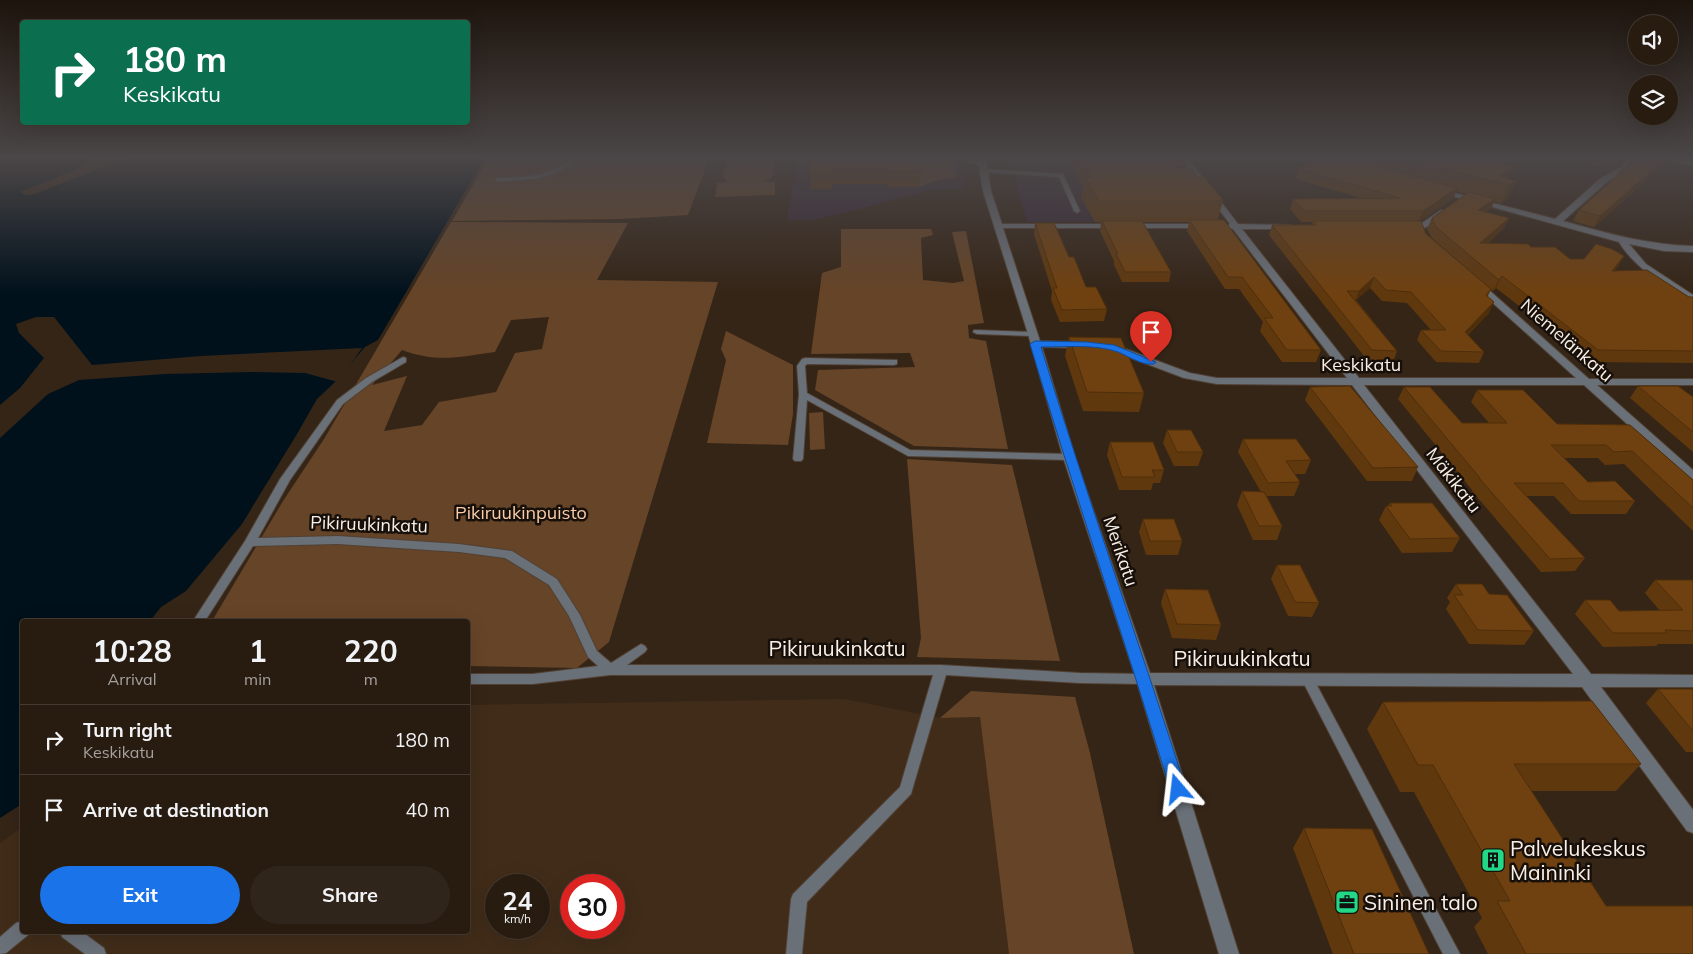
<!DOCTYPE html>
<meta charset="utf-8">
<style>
body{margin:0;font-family:Mulish,sans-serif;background:#30251a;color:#f1f3f6;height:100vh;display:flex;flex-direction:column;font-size:19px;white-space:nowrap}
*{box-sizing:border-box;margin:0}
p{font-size:16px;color:#a5a19f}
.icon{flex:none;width:28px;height:28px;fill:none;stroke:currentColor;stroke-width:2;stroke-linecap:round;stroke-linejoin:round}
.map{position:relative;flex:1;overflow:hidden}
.details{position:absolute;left:20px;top:619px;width:450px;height:315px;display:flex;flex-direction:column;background:#281c11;border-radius:5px;box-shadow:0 5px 20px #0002,0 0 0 1px #443a31}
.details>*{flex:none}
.guide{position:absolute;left:20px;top:20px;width:450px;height:105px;border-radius:5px;box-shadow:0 5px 20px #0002,0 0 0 1px #443a31;background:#0b6e4f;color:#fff;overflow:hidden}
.fabs{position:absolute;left:1628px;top:15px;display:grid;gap:10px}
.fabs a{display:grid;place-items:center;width:50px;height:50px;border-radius:50%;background:#281c11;box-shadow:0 5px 20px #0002,0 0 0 1px #443a31;font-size:25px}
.speed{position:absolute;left:485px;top:874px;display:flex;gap:10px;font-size:25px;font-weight:700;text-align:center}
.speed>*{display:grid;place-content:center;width:65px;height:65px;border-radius:50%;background:#281c11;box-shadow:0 5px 20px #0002,0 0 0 1px #443a31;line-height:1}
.speed small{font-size:12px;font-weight:400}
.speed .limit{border:8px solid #d22;background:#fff;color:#111}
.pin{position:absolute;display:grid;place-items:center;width:42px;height:42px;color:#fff;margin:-51px -21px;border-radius:50% 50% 50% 0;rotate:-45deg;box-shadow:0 0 5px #0007}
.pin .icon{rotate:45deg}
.me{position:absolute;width:55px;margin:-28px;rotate:343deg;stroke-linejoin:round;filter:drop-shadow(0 0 4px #0008)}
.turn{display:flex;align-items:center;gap:18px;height:105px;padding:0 20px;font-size:22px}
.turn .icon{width:65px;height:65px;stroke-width:2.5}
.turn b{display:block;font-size:35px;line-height:42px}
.eta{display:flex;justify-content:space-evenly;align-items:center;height:85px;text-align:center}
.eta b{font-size:30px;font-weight:700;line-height:35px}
.primary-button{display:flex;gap:10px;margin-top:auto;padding:10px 20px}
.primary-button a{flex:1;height:58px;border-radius:30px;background:#1a73e8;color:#fff;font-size:20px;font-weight:700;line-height:58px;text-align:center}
.primary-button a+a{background:#30251a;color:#f1f3f6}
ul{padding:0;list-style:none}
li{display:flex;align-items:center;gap:15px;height:70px;padding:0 20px;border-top:1px solid #443a31}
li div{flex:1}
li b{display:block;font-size:19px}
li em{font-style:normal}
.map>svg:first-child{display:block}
</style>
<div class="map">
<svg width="1693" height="954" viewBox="0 0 1693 954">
<rect width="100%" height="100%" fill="#352517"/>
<path fill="#412c19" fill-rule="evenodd" d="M 844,699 L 940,718 L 980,717 L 1009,954 L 0,954 L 0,843 L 22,827 L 22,931 L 468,931 L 468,705 ZM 496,885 L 539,885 L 539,928 L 496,928 ZM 571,885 L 614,885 L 614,928 L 571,928 Z"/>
<path fill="#382b38" d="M 797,159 L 958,159 L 965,189 L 929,190 L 853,211 L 812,220 L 787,220 Z
M 1009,159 L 1175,159 L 1221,222 L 1027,222 Z"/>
<path fill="#664427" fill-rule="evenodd" d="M 488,159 L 709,159 L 688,215 L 621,219 L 452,221 Z
M 728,159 L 775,159 L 774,175 L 770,179 L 762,181 L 775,182 L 775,195 L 715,197 L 717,183 L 728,182 L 723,177 Z
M 916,159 L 953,159 L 957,177 L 934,181 L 920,187 Z
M 451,222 L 628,223 L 597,280 L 718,282 L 609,642 L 577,668 L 468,666 L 468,621 L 212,621 L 283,501 L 324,439 ZM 549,317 L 542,349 L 515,353 L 496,392 L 439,402 L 422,425 L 384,431 L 407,376 L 372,385 L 402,350 C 437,363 459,357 495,352 L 511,320 Z
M 841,229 L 931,229 L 933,235 L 921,238 L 923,280 L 953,283 L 964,281 L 952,232 L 966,231 L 984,323 L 968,325 L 969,338 L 986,341 L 1008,449 L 914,446 L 815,390 L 818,370 L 915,367 L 910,353 L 811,354 L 822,273 L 841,267 Z
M 726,331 L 793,365 L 793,414 L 788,445 L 707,443 L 726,360 L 721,349 Z
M 823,412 L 825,449 L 810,450 L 809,413 Z
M 907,459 L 1012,465 L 1060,661 L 917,657 L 921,638 Z
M 971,691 L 1075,697 L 1090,753 L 1134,954 L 1009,954 L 980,717 L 940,718 Z"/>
<path fill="#01111c" d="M 0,159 L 93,159 L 75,170 L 20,192 L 25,195 L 35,194 L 123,159 L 484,159 L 378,340 L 365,347 L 333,384 L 317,399 L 297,434 L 242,524 L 186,591 L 161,607 L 150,621 L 22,621 L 22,804 L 0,818 Z"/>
<path fill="#352517" d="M 36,317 L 54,317 L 92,365 L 201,356 L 362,348 L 338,382 L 305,373 L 251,372 L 165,374 L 79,380 L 48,394 L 0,438 L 0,405 L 20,388 L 44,358 L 19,333 L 16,324 Z"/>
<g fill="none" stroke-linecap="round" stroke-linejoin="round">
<g stroke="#514134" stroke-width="2">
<path id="service" d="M 570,159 L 577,159 C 551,182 529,179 497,182 L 494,180 L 497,178 C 528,176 544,178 570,159 Z
M 964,159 L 971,159 L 985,164 L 982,166 L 969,163 Z
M 1627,159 L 1633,159 L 1631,164 L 1624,171 L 1620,171 L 1619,170 Z
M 983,169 L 1063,174 L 1080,211 L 1077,213 L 1074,211 L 1059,177 L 981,172 L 980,171 Z
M 974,330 L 1033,332 L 1037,334 L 1033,336 L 977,334 L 973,332 Z
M 403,357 L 406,358 L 406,362 L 372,382 L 343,404 L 290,480 L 258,538 L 338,536 L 459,544 L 512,551 L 557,579 L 580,615 L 597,651 L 611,663 L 641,644 L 645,646 L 647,649 L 645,652 L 627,665 L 941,665 L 1080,673 L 1144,674 L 1148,675 L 1150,679 L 1148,683 L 1144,684 L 1080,683 L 946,675 L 911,794 L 807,902 L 802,954 L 786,954 L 791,899 L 793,894 L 900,787 L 933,675 L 610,675 L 533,684 L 468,684 L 468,674 L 533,674 L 598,666 L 588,657 L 569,616 L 549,585 L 505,558 L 459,552 L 338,544 L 253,546 L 205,621 L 193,621 L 245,541 L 280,479 L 337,400 L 366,378 Z
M 805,358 L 897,360 L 897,364 L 894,365 L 807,364 L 805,366 L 807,393 L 910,450 L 1069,454 L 1074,457 L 1069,460 L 908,456 L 807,400 L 803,459 L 801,461 L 795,461 L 793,459 L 799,394 L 797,366 L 802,359 Z
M 1308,675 L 1312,676 L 1460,954 L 1443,954 L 1302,680 L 1304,676 Z
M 22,921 L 22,931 L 29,931 L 28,935 L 6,953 L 0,954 L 0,937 L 16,923 Z
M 60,931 L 81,931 L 104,948 L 106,954 L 85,954 L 62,937 Z"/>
</g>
<g stroke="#514134" stroke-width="2">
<path id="minor" d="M 978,159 L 986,159 L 991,191 L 1002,224 L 1203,224 L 1207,226 L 1203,228 L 1003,228 L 1040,341 L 1084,342 L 1089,345 L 1084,348 L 1042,347 L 1075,457 L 1150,673 L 1573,674 L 1352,385 L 1217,384 L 1184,378 L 1107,349 L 1106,347 L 1107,345 L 1115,345 L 1190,373 L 1217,378 L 1347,378 L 1233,229 L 1228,228 L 1227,226 L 1230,224 L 1181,159 L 1188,159 L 1238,224 L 1291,225 L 1291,229 L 1242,229 L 1359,378 L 1576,378 L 1474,286 L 1474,282 L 1480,282 L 1589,379 L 1693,379 L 1693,385 L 1597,385 L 1693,470 L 1693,481 L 1689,480 L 1584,385 L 1364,385 L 1591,674 L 1693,675 L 1693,687 L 1601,687 L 1693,810 L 1693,833 L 1687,831 L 1582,687 L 1154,685 L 1239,954 L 1219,954 L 1136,679 L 1063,457 L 1028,334 L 983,191 Z
M 1671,159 L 1693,162 L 1693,166 L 1671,161 Z
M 1619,168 L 1626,170 L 1607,182 L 1563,221 C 1606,233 1648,245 1693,246 L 1693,252 L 1664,251 L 1629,244 L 1646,264 L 1693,295 L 1693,302 C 1671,295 1630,262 1619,242 L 1434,191 L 1438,189 L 1555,219 L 1601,178 Z
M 1441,210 L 1448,212 C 1438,222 1416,237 1402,227 L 1406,225 L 1419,225 Z"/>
</g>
<use href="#service" fill="#6a7078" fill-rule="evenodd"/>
<use href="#minor" fill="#6a7078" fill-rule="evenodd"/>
</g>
<path fill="#60380e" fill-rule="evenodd" d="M 811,159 L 921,171 L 920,187 L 888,187 L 888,184 L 832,184 L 832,189 L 810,189 Z
M 1071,159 L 1184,159 L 1187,163 L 1186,168 L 1198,177 L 1223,200 L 1218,220 L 1321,350 L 1316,362 L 1282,362 L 1260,331 L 1263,322 L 1239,289 L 1225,289 L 1187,231 L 1189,222 L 1143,222 L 1171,272 L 1169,282 L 1122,282 L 1114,265 L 1114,261 L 1100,231 L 1101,222 L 1095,222 L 1081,197 L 1083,187 L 1071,163 Z
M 1315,159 L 1512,159 L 1504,165 L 1509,179 L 1516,181 L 1508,198 L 1501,203 L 1494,201 L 1491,209 L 1486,212 L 1509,218 L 1504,228 L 1487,244 L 1531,247 L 1570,259 L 1584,259 L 1624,256 L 1614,271 L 1689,297 L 1693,297 L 1693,363 L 1591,362 L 1496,288 L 1493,291 L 1491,289 L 1488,296 L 1489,313 L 1468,335 L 1484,352 L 1479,363 L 1436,362 L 1417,340 L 1421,330 L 1431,330 L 1407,303 L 1382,301 L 1370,288 L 1356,300 L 1397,351 L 1393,362 L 1368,361 L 1269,235 L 1272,225 L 1311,225 L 1312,222 L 1301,222 L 1290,209 L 1293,199 L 1361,198 L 1295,179 L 1298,169 ZM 1456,191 L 1466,194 L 1432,218 L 1427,229 L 1432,238 L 1485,284 L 1426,234 L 1420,221 L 1453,199 Z
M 1569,159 L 1624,159 L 1612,169 Z
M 1635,159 L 1667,159 L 1664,165 L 1594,227 L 1573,221 L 1579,210 L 1617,176 L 1619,173 Z
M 1035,223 L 1069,257 L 1086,287 L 1107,309 L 1104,321 L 1060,322 L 1051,300 L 1052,291 L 1034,234 Z
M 1069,337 L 1144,393 L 1139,412 L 1083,411 L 1065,356 Z
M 1638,386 L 1693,397 L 1693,452 L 1630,398 Z
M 1310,387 L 1418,467 L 1412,481 L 1367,481 L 1305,400 Z
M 1404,387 L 1462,423 L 1489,423 L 1471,402 L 1477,390 L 1557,424 L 1630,425 L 1693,480 L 1693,531 L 1624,464 L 1605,465 L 1598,458 L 1564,458 L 1588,482 L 1635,501 L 1626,514 L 1571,514 L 1554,496 L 1526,496 L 1585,558 L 1575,571 L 1541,572 L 1472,491 L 1472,490 L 1398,399 Z
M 1167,430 L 1203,452 L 1198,466 L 1174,466 L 1163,443 Z
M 1243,439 L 1311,460 L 1305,474 L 1294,474 L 1300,482 L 1294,496 L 1267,496 L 1282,526 L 1277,540 L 1253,540 L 1237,505 L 1242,491 L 1261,492 L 1238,452 Z
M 1110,442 L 1164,470 L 1160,483 L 1153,483 L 1151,490 L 1119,490 L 1107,455 Z
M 1390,503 L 1460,538 L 1452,552 L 1402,553 L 1379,520 L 1386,506 L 1388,506 Z
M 1143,519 L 1182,541 L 1178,555 L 1146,555 L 1139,532 Z
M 1277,565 L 1319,603 L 1312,617 L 1288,616 L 1271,579 Z
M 1655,580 L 1693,580 L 1693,644 L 1658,644 L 1656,646 L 1603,647 L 1575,614 L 1585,600 L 1619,611 L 1660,611 L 1645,593 Z
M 1456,584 L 1489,594 L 1534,631 L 1524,645 L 1469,644 L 1446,609 L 1450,602 L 1447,598 Z
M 1165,589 L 1221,625 L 1216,640 L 1172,638 L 1161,603 Z
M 1658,689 L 1693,689 L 1693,752 L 1686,752 L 1646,703 Z
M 1383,702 L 1641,764 L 1616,791 L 1531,791 L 1606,906 L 1693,954 L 1488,954 L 1474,927 L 1482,918 L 1414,792 L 1400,792 L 1367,729 Z
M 1304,828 L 1429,954 L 1333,954 L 1293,848 Z"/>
<path fill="#4e2e0b" d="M 1494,159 L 1512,159 L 1483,178 L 1491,161 Z
M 1617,159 L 1624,159 L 1612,169 Z
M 1665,159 L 1667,159 L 1664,165 L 1594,227 L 1600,216 Z
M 1187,163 L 1182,182 L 1175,168 Z
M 1514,167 L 1506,184 L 1500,176 Z
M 1516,181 L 1508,198 L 1501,203 L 1509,185 Z
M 1457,188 L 1453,199 L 1418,222 L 1423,211 Z
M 1495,199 L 1491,209 L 1473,220 L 1478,210 Z
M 1509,218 L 1504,228 L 1475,254 L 1480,243 Z
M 1624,256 L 1618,267 L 1606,282 L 1612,271 Z
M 1502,276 L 1496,288 L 1493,291 L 1499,280 Z
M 1374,277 L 1370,288 L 1355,301 L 1359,291 Z
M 1494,302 L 1489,313 L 1460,342 L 1465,332 Z"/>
<path fill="#704110" stroke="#4e2e0b" d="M 811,159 L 919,159 L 921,171 L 889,172 L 888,168 L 832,169 L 832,174 L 810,174 Z
M 1082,159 L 1184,159 L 1187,163 L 1175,168 L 1191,168 L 1198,177 L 1204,177 L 1223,200 L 1219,200 L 1220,201 L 1099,201 L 1085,177 L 1091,177 Z
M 1315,159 L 1351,159 L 1457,188 L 1423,211 L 1305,211 L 1293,199 L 1401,198 L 1298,169 Z
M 1407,159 L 1494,159 L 1491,161 L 1514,167 L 1500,176 L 1516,181 L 1509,185 Z
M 1635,159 L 1665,159 L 1600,216 L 1579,210 L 1620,173 L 1619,173 Z
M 1469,192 L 1495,199 L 1478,210 L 1509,218 L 1480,243 L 1528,244 L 1531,247 L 1555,247 L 1570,259 L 1584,259 L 1596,244 L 1612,249 L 1624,256 L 1612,271 L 1647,270 L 1689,297 L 1693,297 L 1693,351 L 1598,350 L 1502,276 L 1499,280 L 1436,227 L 1432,218 Z
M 1189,220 L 1224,220 L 1321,350 L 1287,350 L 1264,318 L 1273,318 L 1242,277 L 1228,277 Z
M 1102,221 L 1142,221 L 1171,272 L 1125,272 L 1116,254 L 1118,254 Z
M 1313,221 L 1421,221 L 1426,234 L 1491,289 L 1486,295 L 1494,302 L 1465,332 L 1484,352 L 1441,351 L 1421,330 L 1446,330 L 1411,292 L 1386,290 L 1374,277 L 1359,291 L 1347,291 L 1397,351 L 1372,350 L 1272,225 L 1316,225 Z
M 1035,223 L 1054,223 L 1069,257 L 1074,257 L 1086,287 L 1096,287 L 1107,309 L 1062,310 L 1053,288 L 1057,288 Z
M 1069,337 L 1121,338 L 1144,393 L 1087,392 Z
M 1350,386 L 1418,467 L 1373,468 L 1310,387 Z
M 1638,386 L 1678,386 L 1693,397 L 1693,432 Z
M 1404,387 L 1430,387 L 1462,423 L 1507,423 L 1477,390 L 1523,390 L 1557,424 L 1630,425 L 1693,480 L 1693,508 L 1632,451 L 1614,452 L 1606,445 L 1551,445 L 1588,482 L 1615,481 L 1635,501 L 1579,501 L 1563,483 L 1514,483 L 1585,558 L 1550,559 L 1479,478 L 1480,478 Z
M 1167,430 L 1191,430 L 1203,452 L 1177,452 Z
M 1243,439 L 1296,439 L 1311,460 L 1286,461 L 1300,482 L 1268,483 Z
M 1110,442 L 1153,442 L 1164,470 L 1152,470 L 1155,477 L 1122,477 Z
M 1242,491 L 1264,492 L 1282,526 L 1259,526 Z
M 1390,503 L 1432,503 L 1460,538 L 1410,539 L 1386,506 L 1392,506 Z
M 1143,519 L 1174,519 L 1182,541 L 1150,541 Z
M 1277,565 L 1300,565 L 1319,603 L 1295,602 Z
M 1655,580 L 1693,580 L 1693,631 L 1665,630 L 1667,633 L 1613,633 L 1585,600 L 1610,600 L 1619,611 L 1683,610 Z
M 1456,584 L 1482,584 L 1489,594 L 1507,595 L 1534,631 L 1478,630 L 1454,595 L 1463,595 Z
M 1165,589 L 1208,590 L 1221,625 L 1177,624 Z
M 1658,689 L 1693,689 L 1693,731 Z
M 1592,701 L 1641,764 L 1514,764 L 1606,906 L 1693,906 L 1693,954 L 1526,954 L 1497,901 L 1510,901 L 1433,765 L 1418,765 L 1383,702 Z
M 1304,828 L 1372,829 L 1429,954 L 1354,954 Z"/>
<linearGradient id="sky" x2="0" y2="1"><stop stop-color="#1d140d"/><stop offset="0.54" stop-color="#4b4647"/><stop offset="1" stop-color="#4b4647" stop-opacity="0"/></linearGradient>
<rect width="1693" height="293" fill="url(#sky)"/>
<path fill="#1a73e8" stroke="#114b97" d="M 1035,341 L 1087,342 L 1114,345 L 1156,362 L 1154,364 C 1143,366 1128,356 1118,352 C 1095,344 1065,347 1041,347 C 1086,495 1139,641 1186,789 L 1184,794 L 1178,796 L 1172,794 L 1170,789 C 1125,640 1074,493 1030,344 Z"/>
<defs>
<g id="building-square" transform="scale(1.25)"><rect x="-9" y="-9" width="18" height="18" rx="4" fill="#22d887" stroke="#17100a"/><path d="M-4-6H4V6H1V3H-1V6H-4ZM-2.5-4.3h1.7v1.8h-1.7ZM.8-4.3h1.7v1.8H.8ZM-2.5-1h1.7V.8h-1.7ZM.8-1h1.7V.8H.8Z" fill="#111"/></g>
<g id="office-square" transform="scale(1.25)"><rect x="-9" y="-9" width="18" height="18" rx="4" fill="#22d887" stroke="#17100a"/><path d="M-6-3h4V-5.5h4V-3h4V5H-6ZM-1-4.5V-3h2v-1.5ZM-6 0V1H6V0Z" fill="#111"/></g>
</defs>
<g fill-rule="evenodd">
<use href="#building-square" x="1493" y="860"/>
<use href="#office-square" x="1347" y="902"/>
</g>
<g text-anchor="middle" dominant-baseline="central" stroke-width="5" stroke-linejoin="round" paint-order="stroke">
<g font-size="18" fill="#faefe6" stroke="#17100a">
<text transform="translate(1567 340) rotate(41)">Niemelänkatu</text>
<text x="1361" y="364">Keskikatu</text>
<text transform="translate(1454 480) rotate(52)">Mäkikatu</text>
<text transform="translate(369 524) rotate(2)">Pikiruukinkatu</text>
<text transform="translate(1121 551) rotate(71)">Merikatu</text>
</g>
<g font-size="18" fill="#f9cba6" stroke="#17100a">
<text x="521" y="512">Pikiruukinpuisto</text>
</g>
<g font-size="21" fill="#faefe6" stroke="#17100a">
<text x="837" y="648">Pikiruukinkatu</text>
<text x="1242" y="658">Pikiruukinkatu</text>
</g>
<g font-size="21" fill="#faefe6" stroke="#17100a" text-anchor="start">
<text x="1510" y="848">Palvelukeskus<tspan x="1510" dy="24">Maininki</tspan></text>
<text x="1364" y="902">Sininen talo</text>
</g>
</g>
</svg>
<div class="fabs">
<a><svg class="icon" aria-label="sound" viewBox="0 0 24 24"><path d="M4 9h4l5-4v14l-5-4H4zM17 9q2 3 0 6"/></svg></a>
<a><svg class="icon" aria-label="layers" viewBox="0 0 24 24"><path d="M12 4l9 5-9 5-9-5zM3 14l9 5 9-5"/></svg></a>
</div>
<div class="speed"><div>24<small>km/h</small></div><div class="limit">30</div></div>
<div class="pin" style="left:1151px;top:362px;background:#d93025"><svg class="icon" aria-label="arrive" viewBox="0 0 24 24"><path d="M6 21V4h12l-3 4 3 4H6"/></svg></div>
<svg class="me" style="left:1178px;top:789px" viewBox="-20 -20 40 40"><path d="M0-17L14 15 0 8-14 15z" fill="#1a73e8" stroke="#fff" stroke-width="4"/></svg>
<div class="guide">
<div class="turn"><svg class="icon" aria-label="right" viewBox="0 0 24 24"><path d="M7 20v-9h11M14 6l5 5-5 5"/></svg><div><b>180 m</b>Keskikatu</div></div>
</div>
<section class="details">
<div class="eta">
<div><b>10:28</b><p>Arrival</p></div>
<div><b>1</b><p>min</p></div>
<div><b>220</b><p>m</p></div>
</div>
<ul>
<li><svg class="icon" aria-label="right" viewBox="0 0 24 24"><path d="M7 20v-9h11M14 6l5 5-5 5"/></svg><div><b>Turn right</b><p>Keskikatu</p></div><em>180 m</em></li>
<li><svg class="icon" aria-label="arrive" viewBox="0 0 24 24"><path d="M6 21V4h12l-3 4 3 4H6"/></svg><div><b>Arrive at destination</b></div><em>40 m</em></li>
</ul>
<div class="primary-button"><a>Exit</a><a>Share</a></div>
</section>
</div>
